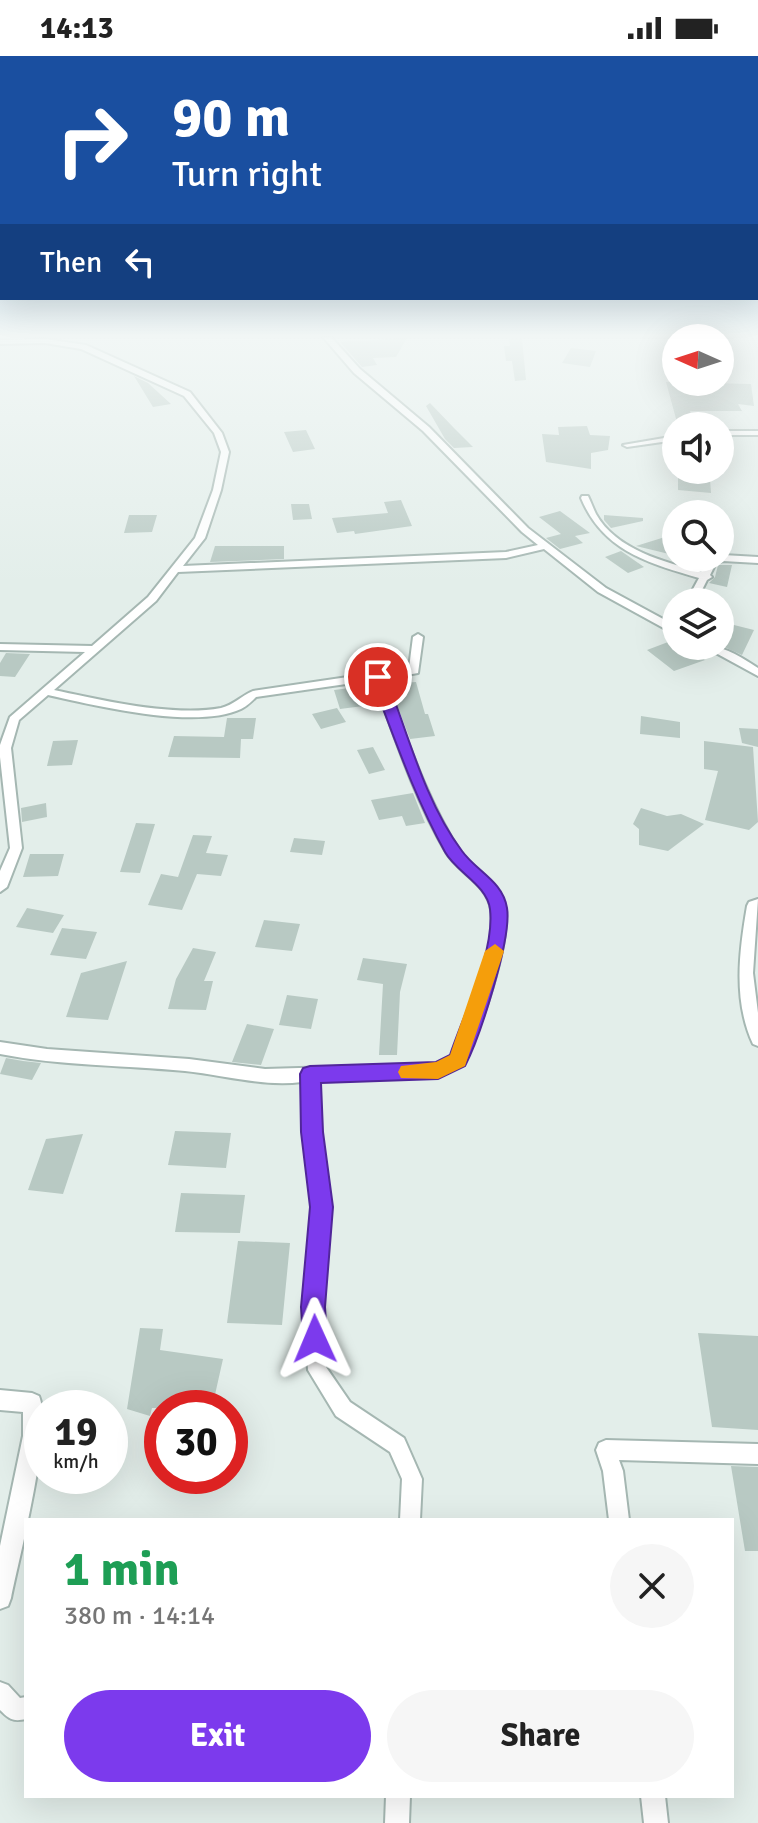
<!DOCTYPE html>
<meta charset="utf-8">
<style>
body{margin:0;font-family:Signika,sans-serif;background:#f6f6f6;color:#222;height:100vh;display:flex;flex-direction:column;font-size:30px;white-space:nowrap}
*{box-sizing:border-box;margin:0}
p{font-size:26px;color:#767676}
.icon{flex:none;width:44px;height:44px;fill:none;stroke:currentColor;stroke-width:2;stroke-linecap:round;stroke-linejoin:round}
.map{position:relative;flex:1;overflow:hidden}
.details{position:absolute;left:24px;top:1462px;width:710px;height:280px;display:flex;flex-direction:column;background:#fff;border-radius:0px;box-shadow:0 8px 32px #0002}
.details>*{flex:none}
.hud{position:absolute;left:0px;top:0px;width:758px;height:244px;box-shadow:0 8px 32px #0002;background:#1a4fa0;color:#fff;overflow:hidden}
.needle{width:52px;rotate:273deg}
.controls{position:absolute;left:662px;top:268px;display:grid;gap:16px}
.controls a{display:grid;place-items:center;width:72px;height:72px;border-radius:50%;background:#fff;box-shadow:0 8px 32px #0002;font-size:40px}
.speed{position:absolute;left:24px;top:1334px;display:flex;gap:16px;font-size:40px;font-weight:700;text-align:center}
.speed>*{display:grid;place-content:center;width:104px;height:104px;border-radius:50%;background:#fff;box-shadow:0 8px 32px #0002;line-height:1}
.speed small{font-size:20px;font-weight:400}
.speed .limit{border:12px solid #d22;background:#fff;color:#111}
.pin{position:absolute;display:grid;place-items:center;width:68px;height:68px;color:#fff;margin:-34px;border:4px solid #fff;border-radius:50%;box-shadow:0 2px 8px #0007}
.me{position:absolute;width:88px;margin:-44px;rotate:359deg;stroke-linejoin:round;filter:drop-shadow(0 0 6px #0008)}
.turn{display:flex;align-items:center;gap:28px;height:168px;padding:0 40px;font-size:36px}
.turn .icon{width:104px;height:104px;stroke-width:2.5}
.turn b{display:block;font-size:56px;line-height:68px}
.then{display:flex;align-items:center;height:76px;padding:0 40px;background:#0003;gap:16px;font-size:30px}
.round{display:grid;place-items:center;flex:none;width:84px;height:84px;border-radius:42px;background:#f6f6f6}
.head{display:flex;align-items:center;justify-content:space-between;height:136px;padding:0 40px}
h1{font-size:48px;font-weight:700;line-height:60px;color:#1e9e55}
.cta{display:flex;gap:16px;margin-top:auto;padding:16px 40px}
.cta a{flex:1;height:92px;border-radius:48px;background:#7c3aed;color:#fff;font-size:32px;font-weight:700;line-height:92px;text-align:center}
.cta a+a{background:#f6f6f6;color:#222}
.status{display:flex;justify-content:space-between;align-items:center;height:56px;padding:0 40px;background:#fff;direction:ltr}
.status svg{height:22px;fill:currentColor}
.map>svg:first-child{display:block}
</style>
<div class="status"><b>14:13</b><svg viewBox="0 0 49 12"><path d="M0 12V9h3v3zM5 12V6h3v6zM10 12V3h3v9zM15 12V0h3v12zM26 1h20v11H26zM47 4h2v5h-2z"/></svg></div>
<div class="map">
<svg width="758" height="1767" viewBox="0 0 758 1767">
<rect width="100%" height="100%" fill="#e3eeea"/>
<path fill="#b8c9c3" d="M 407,282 L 396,301 L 373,302 L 377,309 L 362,311 L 340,286 Z
M 509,283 L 522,283 L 526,324 L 515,325 L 512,305 L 506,305 L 504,290 L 510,290 Z
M 571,292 L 596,295 L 590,311 L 562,307 Z
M 134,320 L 148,327 L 171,348 L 153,351 Z
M 666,326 L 751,328 L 754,350 L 738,348 L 742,355 L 690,355 L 694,370 L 678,370 Z
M 430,347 L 454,372 L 473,391 L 454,392 L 445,383 L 426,350 Z
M 587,370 L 590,379 L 610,380 L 608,394 L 591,397 L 591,413 L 546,406 L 542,378 L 559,379 L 558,371 Z
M 306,374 L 315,393 L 293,396 L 284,376 Z
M 678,421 L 710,423 L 711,437 L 678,434 Z
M 401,444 L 412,470 L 355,478 L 354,475 L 337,477 L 332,462 L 388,457 L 384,446 Z
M 291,448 L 309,448 L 312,463 L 293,464 Z
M 560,455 L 590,477 L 575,480 L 583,487 L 560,493 L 546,482 L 561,478 L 539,461 Z
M 129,459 L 157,459 L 152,476 L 124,477 Z
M 604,459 L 643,462 L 643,465 L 611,472 L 604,464 Z
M 665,481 L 676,482 L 676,496 L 670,495 L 669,498 L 636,490 Z
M 215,490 L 284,490 L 284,503 L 210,506 Z
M 621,495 L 644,511 L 628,517 L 605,501 Z
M 718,509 L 732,509 L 727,531 L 709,527 L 715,521 Z
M 730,568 L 754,574 L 742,599 L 720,589 Z
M 676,583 L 676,590 L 687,590 L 705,604 L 674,615 L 647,594 Z
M 6,597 L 30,598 L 15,621 L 0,620 L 0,607 Z
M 416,626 L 425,658 L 428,658 L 435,680 L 410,683 L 389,628 Z
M 366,630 L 373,630 L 379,648 L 340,653 L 334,634 Z
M 337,652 L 346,666 L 321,673 L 312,658 Z
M 641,660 L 680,666 L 680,682 L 640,678 Z
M 227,662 L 256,662 L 253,683 L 241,683 L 240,702 L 168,701 L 174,680 L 224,681 Z
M 739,672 L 758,673 L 758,691 L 742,687 Z
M 78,684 L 72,709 L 47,710 L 53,685 Z
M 704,685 L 753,691 L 758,766 L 749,774 L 705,764 L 718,715 L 704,713 Z
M 373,691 L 385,714 L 369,718 L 357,694 Z
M 413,737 L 425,767 L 406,770 L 402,760 L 379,764 L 371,744 Z
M 46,747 L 47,761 L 22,766 L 21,752 Z
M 641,752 L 667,760 L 681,758 L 704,768 L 668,795 L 639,789 L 639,773 L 633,768 Z
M 136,767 L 155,768 L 140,817 L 120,816 Z
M 193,779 L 212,780 L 206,797 L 228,799 L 221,820 L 197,818 L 182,854 L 148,849 L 161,818 L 178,821 Z
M 294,782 L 325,785 L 322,799 L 290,796 Z
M 30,798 L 64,798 L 58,820 L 23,821 Z
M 27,852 L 64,859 L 53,877 L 16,871 Z
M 264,864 L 300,868 L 292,895 L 255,891 Z
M 62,872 L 97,876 L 86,903 L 50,899 Z
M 193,892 L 216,896 L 204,925 L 213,925 L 206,954 L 168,953 L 176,923 Z
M 363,902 L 407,908 L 400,936 L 397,999 L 379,999 L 383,928 L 357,924 Z
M 127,905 L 108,964 L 66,961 L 81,917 Z
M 287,939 L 318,943 L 311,973 L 279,969 Z
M 247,968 L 274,973 L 261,1009 L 232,1006 Z
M 6,1002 L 23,1005 L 41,1007 L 32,1024 L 0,1018 Z
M 175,1075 L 231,1077 L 226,1112 L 168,1109 Z
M 83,1078 L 63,1138 L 28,1134 L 46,1083 Z
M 181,1137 L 245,1139 L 240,1177 L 175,1176 Z
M 238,1185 L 290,1187 L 282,1269 L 227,1267 Z
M 140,1272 L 163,1273 L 160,1294 L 223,1303 L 212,1352 L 152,1352 L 150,1360 L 127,1353 Z
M 698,1277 L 758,1280 L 758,1374 L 712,1371 Z
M 731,1410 L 758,1411 L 758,1495 L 745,1495 Z"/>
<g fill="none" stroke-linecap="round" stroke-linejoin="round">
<g stroke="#a5b7b2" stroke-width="4">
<path id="street" d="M 323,281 L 331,281 L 360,313 L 429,371 L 528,472 L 606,532 L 676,570 L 676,575 L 669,575 L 598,536 L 544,493 L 506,502 L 178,516 L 156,545 L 54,634 C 101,644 173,661 221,652 C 234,649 241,640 253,635 L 409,612 L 413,581 L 418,578 L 423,581 L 418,617 L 384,623 C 406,679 425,740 458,792 C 471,813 498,823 504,849 C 513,885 480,974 463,1009 L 438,1020 L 318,1024 L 320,1076 L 330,1151 L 322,1251 L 326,1311 L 350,1346 L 404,1382 L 422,1423 L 420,1464 L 400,1464 L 402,1423 L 390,1396 L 336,1360 L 308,1314 L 304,1251 L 312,1151 L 304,1076 L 302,1026 C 263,1031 224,1019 185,1015 C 123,1009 61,1010 0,998 L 0,986 L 47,993 L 189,1003 L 265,1013 L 436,1008 L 452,1000 C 467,957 497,900 491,854 C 488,829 460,818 447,798 C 415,744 395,682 374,624 L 256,641 C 252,645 247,650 241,653 C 196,674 97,650 48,639 L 19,664 L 11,692 L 22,792 L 7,831 L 0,836 L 0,815 L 10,792 L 0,701 L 0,689 L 10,661 L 85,596 L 0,594 L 0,588 L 92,590 L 148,541 L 195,482 L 213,434 L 221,396 L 214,377 L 184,340 L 81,293 L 45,287 L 0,288 L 0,284 L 45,283 L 86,289 L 190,336 L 222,377 L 229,396 L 221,434 L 205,482 L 183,510 L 506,496 L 538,489 L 522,476 L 423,375 L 354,317 Z
M 720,375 L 758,375 L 758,379 L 720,379 Z
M 676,380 L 676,384 L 627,391 L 623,389 Z
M 582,440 L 588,440 C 591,446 593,452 596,458 C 616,494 665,506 701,516 L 709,503 L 720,502 L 723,499 L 758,501 L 758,507 L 723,505 L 716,507 L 710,519 L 712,521 L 707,524 L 696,546 L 686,546 L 699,522 C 648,507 603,495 581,442 Z
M 703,590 C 725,590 739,600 758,612 L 758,620 Z
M 758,843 L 753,917 L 758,957 L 758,990 L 753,988 C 733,945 739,896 747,850 L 749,846 Z
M 0,1334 L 32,1337 L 39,1340 C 53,1373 19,1501 11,1542 L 8,1550 L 0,1553 L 0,1490 L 23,1380 L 23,1356 L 0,1354 Z
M 606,1384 L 758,1388 L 758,1408 L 619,1404 L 623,1415 L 629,1464 L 609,1464 L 603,1415 L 596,1394 L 599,1387 Z
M 0,1626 L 8,1629 L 20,1642 L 26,1641 L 26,1663 C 13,1666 9,1663 0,1654 Z
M 386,1740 L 410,1740 L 409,1767 L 385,1767 Z
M 641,1740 L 665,1740 L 668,1767 L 644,1767 Z"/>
</g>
<use href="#street" fill="#fff" fill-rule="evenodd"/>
</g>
<linearGradient id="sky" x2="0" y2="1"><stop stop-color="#81bae1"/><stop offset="0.53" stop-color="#f2f7f6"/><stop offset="1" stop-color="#f2f7f6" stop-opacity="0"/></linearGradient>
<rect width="758" height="528" fill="url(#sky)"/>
<path fill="#7c3aed" stroke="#51269a" stroke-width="2" d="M 378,617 L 386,621 C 408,678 425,746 462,795 C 476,815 503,825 507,852 C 512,882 480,981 465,1010 L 438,1023 L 321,1027 L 323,1076 L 333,1151 L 325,1251 L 327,1283 L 323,1292 L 315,1295 L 306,1292 L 303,1283 L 301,1251 L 310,1151 L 301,1076 L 300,1018 L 303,1012 L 310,1010 L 436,1006 L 450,999 C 464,957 495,896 490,853 C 487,829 456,816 445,796 C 414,740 394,681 371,621 Z"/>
<path fill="#f59e0b" d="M 495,888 L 504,895 L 465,1010 L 438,1023 L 401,1022 L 398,1016 L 401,1010 L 436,1006 L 450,999 L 485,895 Z"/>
</svg>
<div class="controls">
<a><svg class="needle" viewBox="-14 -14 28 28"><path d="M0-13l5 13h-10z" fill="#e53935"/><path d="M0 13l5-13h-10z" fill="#767676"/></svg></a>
<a><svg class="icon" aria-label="sound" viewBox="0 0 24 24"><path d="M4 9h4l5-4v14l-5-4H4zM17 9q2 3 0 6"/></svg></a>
<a><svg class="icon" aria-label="search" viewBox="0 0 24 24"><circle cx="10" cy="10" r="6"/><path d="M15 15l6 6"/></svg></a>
<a><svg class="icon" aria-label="layers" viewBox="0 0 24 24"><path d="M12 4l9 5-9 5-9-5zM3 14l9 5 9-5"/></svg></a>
</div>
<div class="speed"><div>19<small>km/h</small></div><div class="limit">30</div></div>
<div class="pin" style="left:378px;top:621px;background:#d93025"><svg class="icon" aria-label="arrive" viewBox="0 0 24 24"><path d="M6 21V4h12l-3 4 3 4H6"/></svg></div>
<svg class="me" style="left:315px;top:1283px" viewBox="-20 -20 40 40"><path d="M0-17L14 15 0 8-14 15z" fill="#7c3aed" stroke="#fff" stroke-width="4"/></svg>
<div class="hud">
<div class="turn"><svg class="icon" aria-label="right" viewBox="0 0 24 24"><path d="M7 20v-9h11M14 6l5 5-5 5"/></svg><div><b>90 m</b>Turn right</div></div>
<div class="then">Then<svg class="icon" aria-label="left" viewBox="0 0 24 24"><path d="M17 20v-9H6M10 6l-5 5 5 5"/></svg></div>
</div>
<section class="details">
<div class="head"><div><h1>1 min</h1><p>380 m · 14:14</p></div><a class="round"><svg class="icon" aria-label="close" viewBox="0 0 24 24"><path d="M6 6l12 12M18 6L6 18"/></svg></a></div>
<div class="cta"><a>Exit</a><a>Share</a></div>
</section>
</div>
